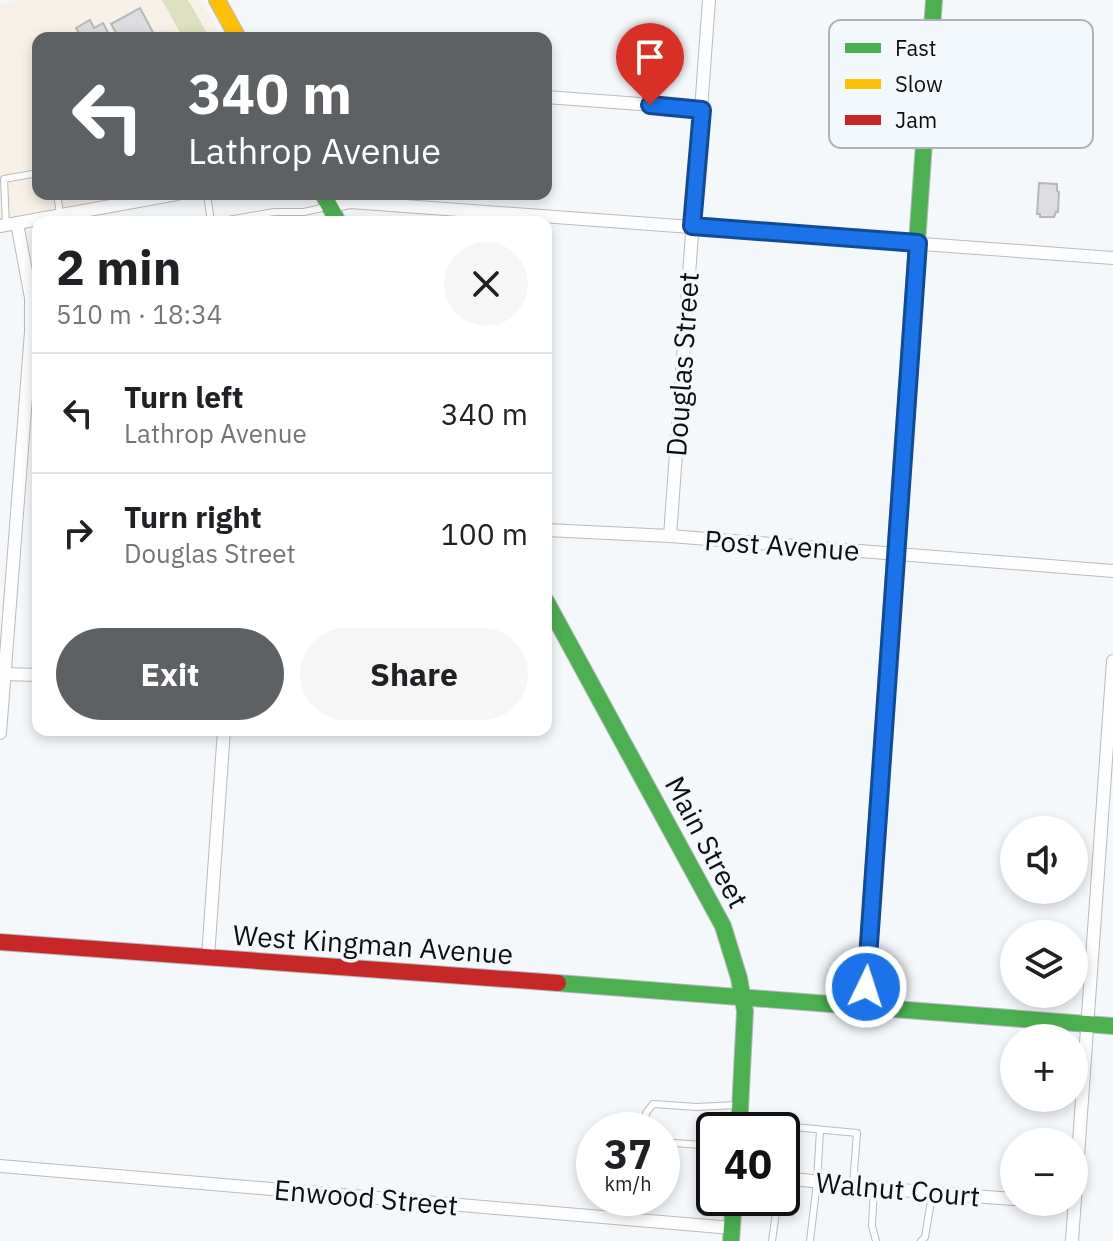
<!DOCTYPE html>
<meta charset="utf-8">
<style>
body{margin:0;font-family:"IBM Plex Sans",sans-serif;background:#f6f6f6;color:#202124;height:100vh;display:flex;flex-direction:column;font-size:30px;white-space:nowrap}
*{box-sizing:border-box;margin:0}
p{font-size:26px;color:#757577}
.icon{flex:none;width:44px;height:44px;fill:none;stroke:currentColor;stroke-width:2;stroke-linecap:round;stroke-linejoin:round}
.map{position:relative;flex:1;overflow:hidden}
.sheet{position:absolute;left:32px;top:216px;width:520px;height:520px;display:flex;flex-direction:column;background:#fff;border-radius:16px;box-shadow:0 4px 12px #0003}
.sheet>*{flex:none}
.top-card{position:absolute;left:32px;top:32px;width:520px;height:168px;border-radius:16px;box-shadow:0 4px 12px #0003;background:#5e6164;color:#fff;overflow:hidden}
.tools{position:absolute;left:1000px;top:816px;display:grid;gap:16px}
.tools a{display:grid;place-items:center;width:88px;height:88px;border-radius:50%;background:#fff;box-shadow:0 4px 12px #0003;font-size:40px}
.speed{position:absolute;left:576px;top:1112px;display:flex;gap:16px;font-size:40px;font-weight:700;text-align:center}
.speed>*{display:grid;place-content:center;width:104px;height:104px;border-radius:50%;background:#fff;box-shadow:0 4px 12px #0003;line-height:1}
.speed small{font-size:20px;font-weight:400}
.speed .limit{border:4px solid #111;border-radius:12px;background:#fff;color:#111}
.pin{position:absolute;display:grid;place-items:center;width:68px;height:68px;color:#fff;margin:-82px -34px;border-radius:50% 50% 50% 0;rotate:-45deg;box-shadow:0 0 8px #0007}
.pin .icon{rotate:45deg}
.me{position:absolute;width:88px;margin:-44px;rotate:4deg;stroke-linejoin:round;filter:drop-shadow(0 0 6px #0008)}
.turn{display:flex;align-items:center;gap:28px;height:168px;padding:0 24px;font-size:36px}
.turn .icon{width:104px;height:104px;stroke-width:2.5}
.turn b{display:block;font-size:56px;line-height:68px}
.round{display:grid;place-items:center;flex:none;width:84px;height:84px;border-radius:42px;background:#f6f6f6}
.overview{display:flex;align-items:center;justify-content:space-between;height:136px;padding:0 24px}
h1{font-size:48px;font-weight:700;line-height:60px}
.button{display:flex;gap:16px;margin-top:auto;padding:16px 24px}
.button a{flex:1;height:92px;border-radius:48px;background:#5e6164;color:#fff;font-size:32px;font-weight:700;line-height:92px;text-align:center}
.button a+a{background:#f6f6f6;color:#202124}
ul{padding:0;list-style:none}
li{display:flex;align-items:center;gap:24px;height:120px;padding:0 24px;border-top:2px solid #e0e0e0}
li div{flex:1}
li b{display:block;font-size:30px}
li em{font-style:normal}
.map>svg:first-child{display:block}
</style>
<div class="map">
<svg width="1113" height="1241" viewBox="0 0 1113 1241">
<rect width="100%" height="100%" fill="#f5f8fb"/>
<path fill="#f8f1e8" d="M 16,0 L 201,0 L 221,38 L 38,38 L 38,194 L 149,194 L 0,220 L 0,5 Z"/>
<path fill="#dce0be" d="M 162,0 L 188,0 L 210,38 L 183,38 Z"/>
<path fill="#dddde1" stroke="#b7b7bb" stroke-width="2" d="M 140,8 L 156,38 L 164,33 L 167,38 L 119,38 L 111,24 Z
M 90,20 L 94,28 L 103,23 L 111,38 L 82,38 L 76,28 Z
M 1039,183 L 1057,184 L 1057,191 L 1059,192 L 1058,212 L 1056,212 L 1054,217 L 1040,217 L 1040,214 L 1037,214 Z"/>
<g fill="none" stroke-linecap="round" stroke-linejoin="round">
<g stroke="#b8bbbe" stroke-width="8">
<path id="lane" d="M 57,194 L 60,214
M 207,194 L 211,222
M 217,222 L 274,212 L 304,212 L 326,207
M 6,225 L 4,179 L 38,173
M 740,1122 L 857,1133 L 853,1185
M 644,1130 L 646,1113 L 653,1104 L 697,1107 L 737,1105
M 662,1142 L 714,1146
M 782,1147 L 783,1126
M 874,1187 L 872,1226 L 876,1241
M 625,1219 L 631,1198
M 772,1241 L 778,1198
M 810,1241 L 817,1182 L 820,1130
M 921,1241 L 925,1237 L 932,1195"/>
</g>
<g stroke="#b8bbbe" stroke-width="14">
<path id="street" d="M 546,97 L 680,107 L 702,110
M 329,206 L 350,202 L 1113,258
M 0,226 L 177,194
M 546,530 L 670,536 L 1113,571
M 670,536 L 709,0
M 5,674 L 38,675
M 0,733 L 31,332 L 31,298 L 17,223
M 208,957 L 224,730
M 0,1166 L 732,1228
M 782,1178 L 932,1193 L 1014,1199
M 1072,1241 L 1113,661"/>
</g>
<g stroke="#b8bbbe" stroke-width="18">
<path id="fast" d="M 323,194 L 338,222
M 900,486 L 934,0
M 546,601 L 723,926 L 739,978 L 745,1011 L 739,1130
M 558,983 L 1113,1026
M 731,1241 L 734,1198"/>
</g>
<g stroke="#b8bbbe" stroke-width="18">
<path id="slow" d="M 217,0 L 238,38
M 864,1006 L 900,486"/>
</g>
<g stroke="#b8bbbe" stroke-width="18">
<path id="jam" d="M 0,942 L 558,983"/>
</g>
<use href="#lane" stroke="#fefefe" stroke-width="6"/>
<use href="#street" stroke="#fefefe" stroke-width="12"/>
<use href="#fast" stroke="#4caf50" stroke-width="16"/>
<use href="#slow" stroke="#ffc107" stroke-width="16"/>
<use href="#jam" stroke="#c62828" stroke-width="16"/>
</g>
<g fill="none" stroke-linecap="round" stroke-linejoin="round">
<g stroke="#114b97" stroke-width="20">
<path id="route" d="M 650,105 L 702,110 L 692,226 L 918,243 L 866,987"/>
</g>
<use href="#route" stroke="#1a73e8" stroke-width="14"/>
</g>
<g text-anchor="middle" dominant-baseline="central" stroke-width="7" stroke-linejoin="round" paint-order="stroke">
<g font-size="28" fill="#0c0f12" stroke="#f3f8fd">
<text transform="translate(682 364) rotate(-86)">Douglas Street</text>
<text transform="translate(782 545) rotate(4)">Post Avenue</text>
<text transform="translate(707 842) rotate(62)">Main Street</text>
<text transform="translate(373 944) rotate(4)">West Kingman Avenue</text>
<text transform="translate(898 1189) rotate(5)">Walnut Court</text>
<text transform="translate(366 1197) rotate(5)">Enwood Street</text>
</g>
</g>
<rect x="829" y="20" width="264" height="128" rx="12" fill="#f3f8fd" stroke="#aeb2b6" stroke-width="2"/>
<rect x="845" y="43" width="36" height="10" fill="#4caf50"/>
<rect x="845" y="79" width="36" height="10" fill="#ffc107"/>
<rect x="845" y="115" width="36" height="10" fill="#c62828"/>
<g font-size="22" fill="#0c0f12">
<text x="895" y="56">Fast</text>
<text x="895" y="92">Slow</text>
<text x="895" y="128">Jam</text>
</g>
</svg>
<div class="tools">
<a><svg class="icon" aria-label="sound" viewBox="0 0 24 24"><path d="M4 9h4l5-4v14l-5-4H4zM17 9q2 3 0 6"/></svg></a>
<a><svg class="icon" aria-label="layers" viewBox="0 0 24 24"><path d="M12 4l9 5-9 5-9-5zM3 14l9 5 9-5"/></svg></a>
<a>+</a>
<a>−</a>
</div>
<div class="speed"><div>37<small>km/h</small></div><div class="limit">40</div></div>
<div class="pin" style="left:650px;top:105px;background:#d93025"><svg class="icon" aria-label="arrive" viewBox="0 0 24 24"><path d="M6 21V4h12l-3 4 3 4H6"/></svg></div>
<svg class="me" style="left:866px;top:987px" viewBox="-20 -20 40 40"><circle r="17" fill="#1a73e8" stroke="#fff" stroke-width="3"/><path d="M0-11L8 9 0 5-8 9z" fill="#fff"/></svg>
<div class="top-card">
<div class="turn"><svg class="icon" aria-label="left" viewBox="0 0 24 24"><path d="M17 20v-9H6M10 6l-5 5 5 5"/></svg><div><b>340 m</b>Lathrop Avenue</div></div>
</div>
<section class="sheet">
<div class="overview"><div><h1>2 min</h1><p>510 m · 18:34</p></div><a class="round"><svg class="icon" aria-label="close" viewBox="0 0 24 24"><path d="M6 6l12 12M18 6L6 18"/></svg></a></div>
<ul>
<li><svg class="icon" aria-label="left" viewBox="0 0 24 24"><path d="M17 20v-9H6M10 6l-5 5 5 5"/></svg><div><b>Turn left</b><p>Lathrop Avenue</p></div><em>340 m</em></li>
<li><svg class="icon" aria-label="right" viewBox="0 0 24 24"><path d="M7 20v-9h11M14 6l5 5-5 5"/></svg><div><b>Turn right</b><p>Douglas Street</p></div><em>100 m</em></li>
</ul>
<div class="button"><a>Exit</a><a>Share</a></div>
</section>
</div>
